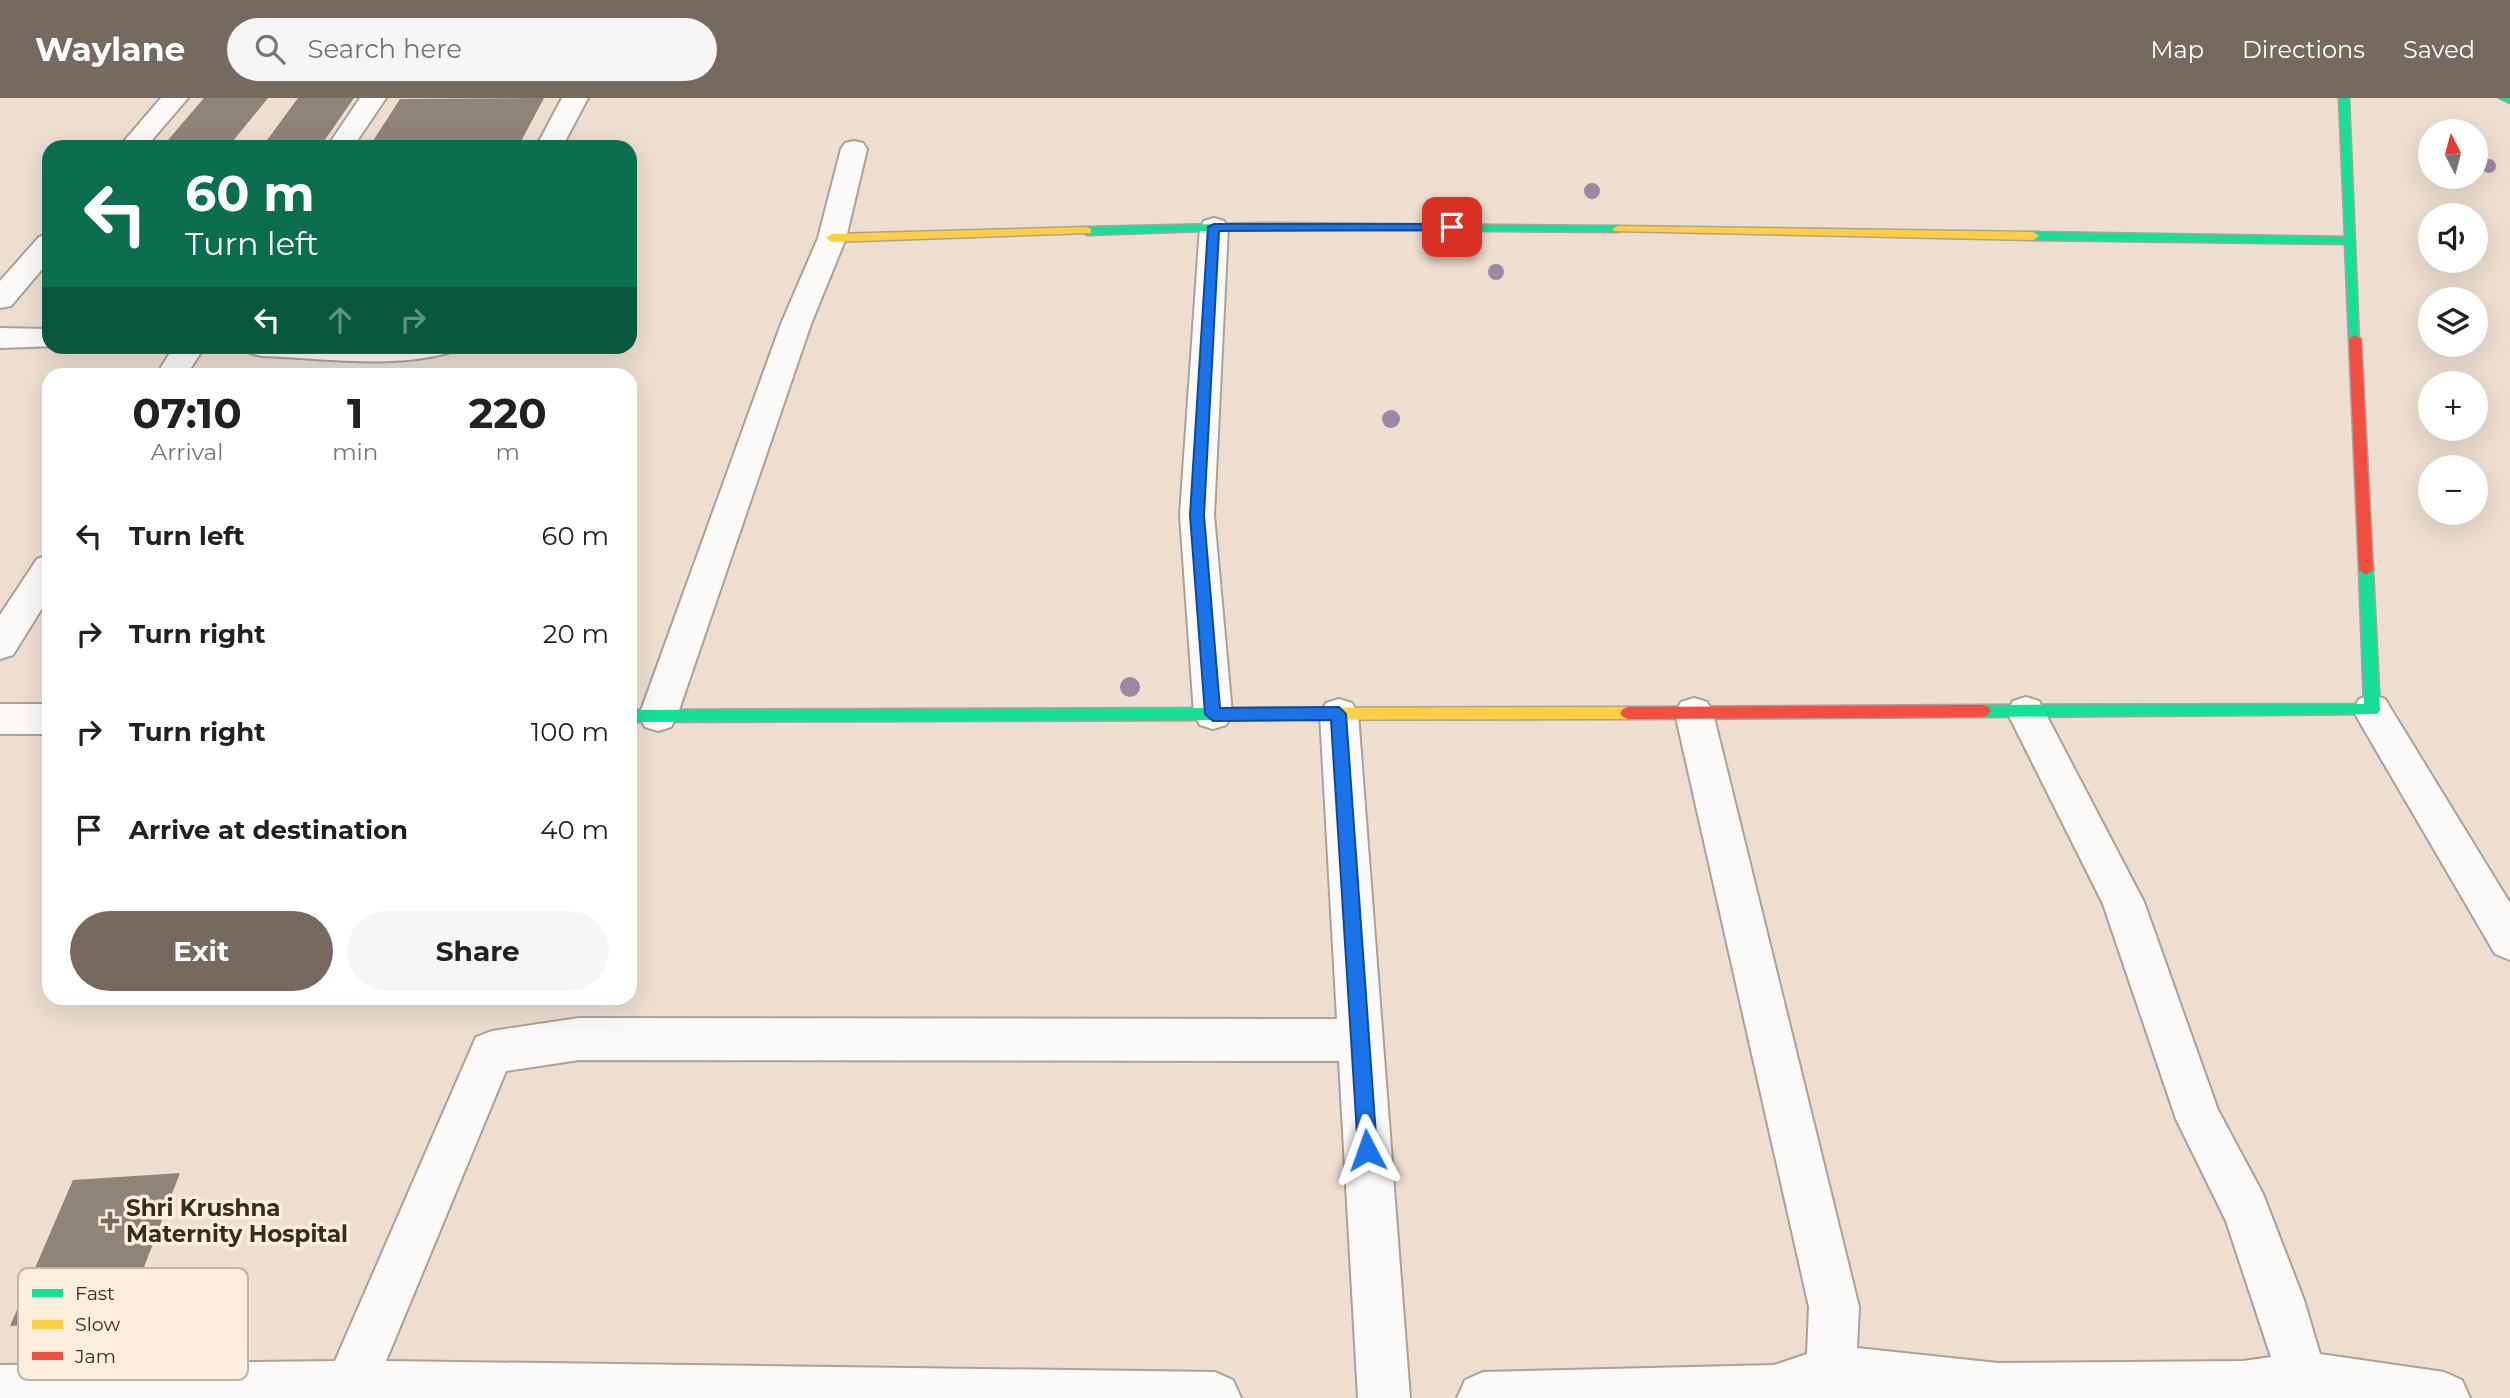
<!DOCTYPE html>
<meta charset="utf-8">
<style>
body{margin:0;font-family:Montserrat,sans-serif;background:#f6f6f6;color:#202124;height:100vh;display:flex;flex-direction:column;font-size:26px;white-space:nowrap}
*{box-sizing:border-box;margin:0}
p{font-size:23px;color:#757577}
.icon{flex:none;width:38px;height:38px;fill:none;stroke:currentColor;stroke-width:2;stroke-linecap:round;stroke-linejoin:round}
.map{position:relative;flex:1;overflow:hidden}
.panel{position:absolute;left:42px;top:270px;width:595px;height:637px;display:flex;flex-direction:column;background:#fff;border-radius:21px;box-shadow:0 7px 28px #0002}
.panel>*{flex:none}
.top-card{position:absolute;left:42px;top:42px;width:595px;height:214px;border-radius:21px;box-shadow:0 7px 28px #0002;background:#0b6e4f;color:#fff;overflow:hidden}
.needle{width:46px;rotate:354deg}
.controls{position:absolute;left:2418px;top:21px;display:grid;gap:14px}
.controls a{display:grid;place-items:center;width:70px;height:70px;border-radius:50%;background:#fff;box-shadow:0 7px 28px #0002;font-size:35px}
.pin{position:absolute;display:grid;place-items:center;width:60px;height:60px;color:#fff;margin:-30px;border-radius:14px;box-shadow:0 4px 10px #0006}
.me{position:absolute;width:77px;margin:-38px;rotate:356deg;stroke-linejoin:round;filter:drop-shadow(0 0 5px #0008)}
.turn{display:flex;align-items:center;gap:24px;height:147px;padding:0 28px;font-size:32px}
.turn .icon{width:91px;height:91px;stroke-width:2.5}
.turn b{display:block;font-size:49px;line-height:60px}
.lanes{display:flex;align-items:center;height:66px;padding:0 28px;background:#0003;justify-content:center;gap:35px;direction:ltr}
.lanes .off{opacity:.35}
.eta{display:flex;justify-content:space-evenly;align-items:center;height:119px;text-align:center}
.eta b{font-size:42px;font-weight:700;line-height:49px}
.primary-button{display:flex;gap:14px;margin-top:auto;padding:14px 28px}
.primary-button a{flex:1;height:80px;border-radius:42px;background:#766a5e;color:#fff;font-size:28px;font-weight:700;line-height:80px;text-align:center}
.primary-button a+a{background:#f6f6f6;color:#202124}
ul{padding:0;list-style:none}
li{display:flex;align-items:center;gap:21px;height:98px;padding:0 28px}
li div{flex:1}
li b{display:block;font-size:26px}
li em{font-style:normal}
header{display:flex;align-items:center;gap:42px;box-sizing:border-box;height:98px;padding:0 35px;background:#766a5e;color:#fff}
header strong{font-size:33px}
nav{display:flex;gap:38px;margin-inline-start:auto;font-size:24px}
.search{width:490px;height:63px;background:#f6f6f6;display:flex;align-items:center;gap:18px;box-sizing:border-box;padding:0 24px;border-radius:38px;color:#757577;font-size:26px}
.map>svg:first-child{display:block}
</style>
<header>
<strong>Waylane</strong>
<div class="search"><svg class="icon" aria-label="search" viewBox="0 0 24 24"><circle cx="10" cy="10" r="6"/><path d="M15 15l6 6"/></svg>Search here</div>
<nav><a>Map</a><a>Directions</a><a>Saved</a></nav>
</header>
<div class="map">
<svg width="2510" height="1300" viewBox="0 0 2510 1300">
<rect width="100%" height="100%" fill="#eddecf"/>
<path fill="#8f8479" d="M 204,0 L 268,0 L 228,49 L 162,49 Z
M 298,0 L 354,0 L 320,49 L 262,49 Z
M 544,0 L 518,49 L 369,49 L 400,1 Z
M 180,1075 L 141,1177 L 91,1181 L 74,1223 L 10,1228 L 73,1082 Z"/>
<g fill="none" stroke-linecap="round" stroke-linejoin="round">
<g stroke="#aca195" stroke-width="4">
<path id="street" d="M 161,0 L 188,0 L 146,49 L 119,49 Z
M 360,0 L 386,0 L 353,49 L 327,49 Z
M 562,0 L 588,0 L 562,49 L 536,49 Z
M 854,43 L 863,45 L 867,51 L 846,140 L 811,226 L 677,618 L 671,629 L 658,633 L 645,629 L 639,618 L 781,226 L 818,140 L 841,51 L 845,45 Z
M 1214,120 L 1224,123 L 1228,129 L 1214,417 L 1232,616 L 1226,627 L 1213,631 L 1200,627 L 1194,616 L 1180,417 L 1200,129 L 1204,123 Z
M 49,136 L 49,163 L 11,208 L 0,210 L 0,183 L 39,139 Z
M 0,230 L 49,231 L 49,248 L 58,248 L 0,250 Z
M 174,248 L 205,248 L 187,276 L 157,276 Z
M 246,248 L 452,248 L 448,255 C 389,271 322,260 261,258 L 250,255 Z
M 49,457 L 49,499 L 13,557 L 0,561 L 0,517 L 37,461 Z
M 2372,597 L 2385,601 L 2510,805 L 2510,862 L 2495,856 L 2359,623 L 2353,612 L 2359,601 Z
M 2026,599 L 2039,603 L 2144,804 L 2218,1012 L 2263,1096 L 2304,1202 L 2320,1256 L 2444,1274 L 2462,1282 L 2470,1300 L 1457,1300 L 1465,1282 L 1483,1274 L 1774,1267 L 1807,1256 L 1809,1209 L 1675,615 L 1681,604 L 1694,600 L 1707,604 L 1713,615 L 1859,1209 L 1857,1250 L 1998,1265 L 2243,1263 L 2271,1259 L 2226,1123 L 2176,1021 L 2103,806 L 2007,614 L 2013,603 Z
M 1339,601 L 1352,605 L 1358,616 L 1410,1300 L 1358,1300 L 1339,963 L 579,962 L 506,973 L 386,1263 L 1215,1274 L 1233,1282 L 1241,1300 L 0,1300 L 0,1267 L 335,1263 L 476,939 L 492,933 L 579,920 L 1337,921 L 1320,616 L 1326,605 Z
M 0,606 L 49,606 L 49,636 L 0,636 Z"/>
</g>
<g stroke="#aca195" stroke-width="3">
<path id="fast" d="M 2339,0 L 2349,0 L 2359,244 L 2355,245 L 2349,241 L 2345,146 L 2033,142 L 2027,138 L 2033,134 L 2345,139 Z
M 2499,0 L 2510,0 L 2510,5 Z
M 1263,125 L 1618,128 L 1624,131 L 1618,134 L 1263,131 L 1087,137 L 1081,133 L 1087,129 Z
M 2366,467 L 2373,472 L 2380,612 L 2377,616 L 1983,619 L 1978,617 L 1975,613 L 1978,609 L 1983,607 L 2364,606 L 2359,472 Z
M 1218,610 L 1223,612 L 1226,616 L 1223,620 L 1218,622 L 630,624 L 630,612 Z"/>
</g>
<g stroke="#aca195" stroke-width="3">
<path id="slow" d="M 1618,128 L 2033,134 L 2039,138 L 2033,142 L 1614,133 L 1612,131 Z
M 1087,129 L 1091,131 L 1091,135 L 832,144 L 826,140 L 832,136 Z
M 1628,609 L 1633,611 L 1636,615 L 1633,619 L 1628,621 L 1218,622 L 1213,620 L 1210,616 L 1213,612 L 1218,610 Z"/>
</g>
<g stroke="#aca195" stroke-width="3">
<path id="jam" d="M 2355,237 L 2361,241 L 2373,472 L 2366,477 L 2359,472 L 2349,241 Z
M 1983,607 L 1988,609 L 1991,613 L 1988,617 L 1983,619 L 1628,621 L 1623,619 L 1620,615 L 1623,611 L 1628,609 Z"/>
</g>
<use href="#street" fill="#fcfaf8" fill-rule="evenodd"/>
<use href="#fast" fill="#16e098" fill-rule="evenodd"/>
<use href="#slow" fill="#ffcf43" fill-rule="evenodd"/>
<use href="#jam" fill="#f24e42" fill-rule="evenodd"/>
</g>
<g fill="#9b88a5">
<circle cx="2489" cy="68" r="7"/>
<circle cx="1592" cy="93" r="8"/>
<circle cx="1496" cy="174" r="8"/>
<circle cx="1391" cy="321" r="9"/>
<circle cx="1130" cy="589" r="10"/>
</g>
<path fill="#1a73e8" stroke="#114b97" stroke-width="2" d="M 1452,126 L 1457,127 L 1457,132 L 1219,133 L 1204,417 L 1220,610 L 1339,609 L 1346,616 L 1377,1052 L 1374,1059 L 1367,1061 L 1361,1059 L 1358,1052 L 1331,622 L 1213,623 L 1205,616 L 1190,417 L 1208,129 L 1214,126 Z"/>
<path fill="#766a5e" stroke="#feeedd" stroke-width="2.5" d="M106.5 1112.5h7v7h7v7h-7v7h-7v-7h-7v-7h7z"/>
<g text-anchor="middle" dominant-baseline="central" stroke-width="7" stroke-linejoin="round" paint-order="stroke">
<g font-size="23" font-weight="bold" fill="#362c21" stroke="#feeedd" text-anchor="start">
<text x="126" y="1110">Shri Krushna<tspan x="126" dy="26">Maternity Hospital</tspan></text>
</g>
</g>
<rect x="18" y="1170" width="230" height="112" rx="10" fill="#feeedd" stroke="#c2b4a5" stroke-width="2"/>
<rect x="32" y="1191" width="31" height="8" fill="#16e098"/>
<rect x="32" y="1222" width="31" height="9" fill="#ffcf43"/>
<rect x="32" y="1254" width="31" height="8" fill="#f24e42"/>
<g font-size="19" fill="#362c21">
<text x="75" y="1202">Fast</text>
<text x="75" y="1233">Slow</text>
<text x="75" y="1265">Jam</text>
</g>
</svg>
<div class="controls">
<a><svg class="needle" viewBox="-14 -14 28 28"><path d="M0-13l5 13h-10z" fill="#e53935"/><path d="M0 13l5-13h-10z" fill="#757577"/></svg></a>
<a><svg class="icon" aria-label="sound" viewBox="0 0 24 24"><path d="M4 9h4l5-4v14l-5-4H4zM17 9q2 3 0 6"/></svg></a>
<a><svg class="icon" aria-label="layers" viewBox="0 0 24 24"><path d="M12 4l9 5-9 5-9-5zM3 14l9 5 9-5"/></svg></a>
<a>+</a>
<a>−</a>
</div>
<div class="pin" style="left:1452px;top:129px;background:#d93025"><svg class="icon" aria-label="arrive" viewBox="0 0 24 24"><path d="M6 21V4h12l-3 4 3 4H6"/></svg></div>
<svg class="me" style="left:1367px;top:1052px" viewBox="-20 -20 40 40"><path d="M0-17L14 15 0 8-14 15z" fill="#1a73e8" stroke="#fff" stroke-width="4"/></svg>
<div class="top-card">
<div class="turn"><svg class="icon" aria-label="left" viewBox="0 0 24 24"><path d="M17 20v-9H6M10 6l-5 5 5 5"/></svg><div><b>60 m</b>Turn left</div></div>
<div class="lanes"><svg class="icon" aria-label="left" viewBox="0 0 24 24"><path d="M17 20v-9H6M10 6l-5 5 5 5"/></svg><svg class="icon off" aria-label="ahead" viewBox="0 0 24 24"><path d="M12 20V5M6 11l6-6 6 6"/></svg><svg class="icon off" aria-label="right" viewBox="0 0 24 24"><path d="M7 20v-9h11M14 6l5 5-5 5"/></svg></div>
</div>
<section class="panel">
<div class="eta">
<div><b>07:10</b><p>Arrival</p></div>
<div><b>1</b><p>min</p></div>
<div><b>220</b><p>m</p></div>
</div>
<ul>
<li><svg class="icon" aria-label="left" viewBox="0 0 24 24"><path d="M17 20v-9H6M10 6l-5 5 5 5"/></svg><div><b>Turn left</b></div><em>60 m</em></li>
<li><svg class="icon" aria-label="right" viewBox="0 0 24 24"><path d="M7 20v-9h11M14 6l5 5-5 5"/></svg><div><b>Turn right</b></div><em>20 m</em></li>
<li><svg class="icon" aria-label="right" viewBox="0 0 24 24"><path d="M7 20v-9h11M14 6l5 5-5 5"/></svg><div><b>Turn right</b></div><em>100 m</em></li>
<li><svg class="icon" aria-label="arrive" viewBox="0 0 24 24"><path d="M6 21V4h12l-3 4 3 4H6"/></svg><div><b>Arrive at destination</b></div><em>40 m</em></li>
</ul>
<div class="primary-button"><a>Exit</a><a>Share</a></div>
</section>
</div>
